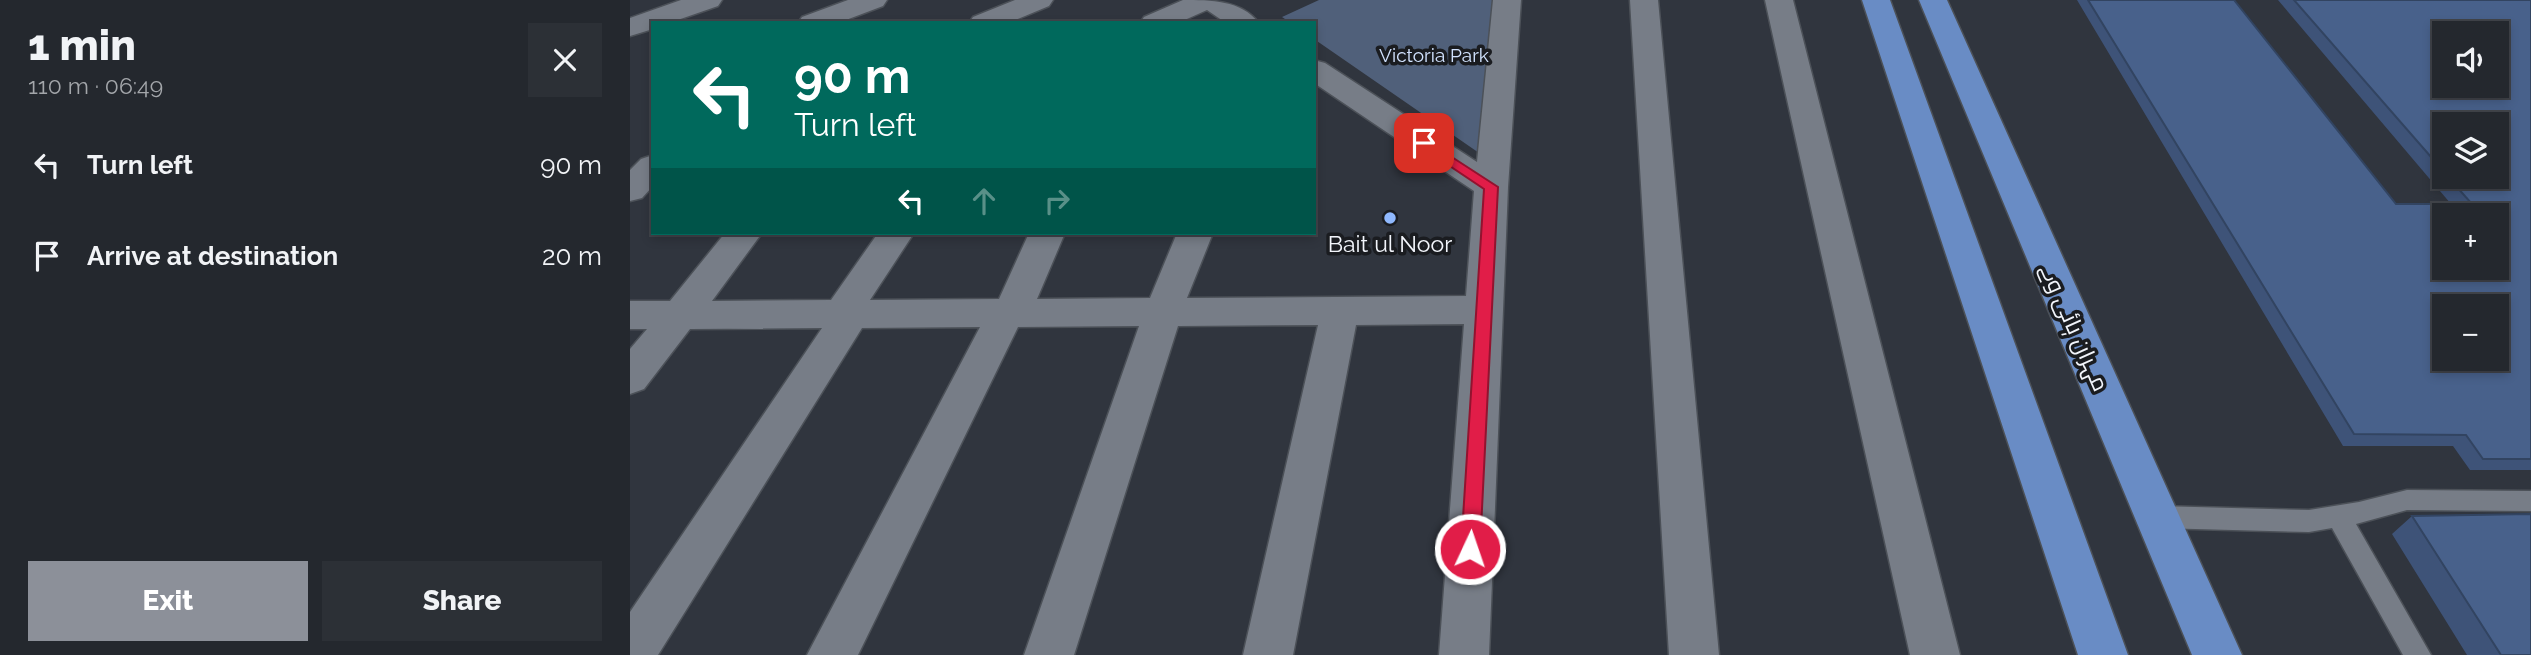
<!DOCTYPE html>
<meta charset="utf-8">
<style>
body{margin:0;font-family:Raleway,Cairo,sans-serif;background:#2c3036;color:#f1f3f6;height:100vh;display:flex;flex-direction:column;font-size:26px;white-space:nowrap}
*{box-sizing:border-box;margin:0}
p{font-size:23px;color:#a3a6aa}
.icon{flex:none;width:38px;height:38px;fill:none;stroke:currentColor;stroke-width:2;stroke-linecap:round;stroke-linejoin:round}
.map{position:relative;flex:1;overflow:hidden}
.details{display:flex;flex-direction:column;background:#24282e;width:630px}
.details>*{flex:none}
.guide{position:absolute;left:21px;top:21px;width:665px;height:214px;border-radius:0px;box-shadow:0 4px 10px #0003,0 0 0 2px #41444a;background:#00695c;color:#fff;overflow:hidden}
.buttons{position:absolute;left:1802px;top:21px;display:grid;gap:14px}
.buttons a{display:grid;place-items:center;width:77px;height:77px;border-radius:0px;background:#24282e;box-shadow:0 4px 10px #0003,0 0 0 2px #41444a;font-size:35px}
.pin{position:absolute;display:grid;place-items:center;width:60px;height:60px;color:#fff;margin:-30px;border-radius:14px;box-shadow:0 4px 10px #0006}
.me{position:absolute;width:77px;margin:-38px;rotate:3deg;stroke-linejoin:round;filter:drop-shadow(0 0 5px #0008)}
.turn{display:flex;align-items:center;gap:24px;height:147px;padding:0 28px;font-size:32px}
.turn .icon{width:91px;height:91px;stroke-width:2.5}
.turn b{display:block;font-size:49px;line-height:60px}
.lanes{display:flex;align-items:center;height:66px;padding:0 28px;background:#0003;justify-content:center;gap:35px;direction:ltr}
.lanes .off{opacity:.35}
.round{display:grid;place-items:center;flex:none;width:74px;height:74px;border-radius:0px;background:#2c3036}
.headline{display:flex;align-items:center;justify-content:space-between;height:119px;padding:0 28px}
h1{font-size:42px;font-weight:800;line-height:52px}
.action{display:flex;gap:14px;margin-top:auto;padding:14px 28px}
.action a{flex:1;height:80px;border-radius:0px;background:#8c9099;color:#fff;font-size:28px;font-weight:800;line-height:80px;text-align:center}
.action a+a{background:#2c3036;color:#f1f3f6}
ul{padding:0;list-style:none}
li{display:flex;align-items:center;gap:21px;height:91px;padding:0 28px}
li div{flex:1}
li b{display:block;font-size:26px}
li em{font-style:normal}
main{display:flex;flex:1;min-height:0}
.map>svg:first-child{display:block}
</style>
<main>
<section class="details">
<div class="headline"><div><h1>1 min</h1><p>110 m · 06:49</p></div><a class="round"><svg class="icon" aria-label="close" viewBox="0 0 24 24"><path d="M6 6l12 12M18 6L6 18"/></svg></a></div>
<ul>
<li><svg class="icon" aria-label="left" viewBox="0 0 24 24"><path d="M17 20v-9H6M10 6l-5 5 5 5"/></svg><div><b>Turn left</b></div><em>90 m</em></li>
<li><svg class="icon" aria-label="arrive" viewBox="0 0 24 24"><path d="M6 21V4h12l-3 4 3 4H6"/></svg><div><b>Arrive at destination</b></div><em>20 m</em></li>
</ul>
<div class="action"><a>Exit</a><a>Share</a></div>
</section>
<div class="map">
<svg width="1901" height="655" viewBox="0 0 1901 655">
<rect width="100%" height="100%" fill="#30353e"/>
<path fill="#50607a" d="M 689,0 L 867,0 L 852,155 L 684,39 L 684,23 L 661,23 L 652,17 Z"/>
<g fill="none" stroke-linecap="round" stroke-linejoin="round">
<g stroke="#4c5158" stroke-width="3">
<path id="service" d="M 1777,490 L 1901,491 L 1901,511 L 1777,510 L 1726,524 L 1801,655 L 1773,655 L 1702,528 L 1679,532 L 1528,528 L 1519,524 L 1516,517 L 1519,510 L 1528,506 L 1679,510 L 1729,502 Z"/>
</g>
<g stroke="#4c5158" stroke-width="3">
<path id="minor" d="M 51,0 L 92,0 L 88,6 L 39,23 L 23,23 L 23,29 L 0,36 L 0,18 Z
M 218,0 L 257,0 L 253,6 L 208,23 L 168,23 L 172,17 Z
M 385,0 L 423,0 L 419,6 L 378,23 L 339,23 L 343,17 Z
M 553,0 C 581,0 611,0 629,23 L 596,23 L 577,10 L 548,23 L 510,23 L 514,17 Z
M 863,0 L 891,0 L 878,187 L 859,655 L 809,655 L 834,324 L 726,325 L 663,655 L 613,655 L 688,325 L 548,326 L 444,655 L 394,655 L 509,326 L 388,327 L 228,655 L 177,655 L 350,327 L 232,328 L 28,655 L 0,655 L 0,612 L 192,328 L 60,329 L 14,389 L 0,394 L 0,349 L 17,329 L 0,329 L 0,301 L 40,301 L 95,233 L 132,233 L 82,301 L 201,300 L 248,233 L 284,233 L 240,300 L 369,299 L 399,233 L 435,233 L 407,299 L 520,298 L 547,233 L 583,233 L 557,298 L 836,296 L 844,191 L 684,83 L 684,60 L 695,63 L 847,162 Z
M 1000,0 L 1028,0 L 1089,655 L 1039,655 Z
M 1135,0 L 1163,0 L 1330,655 L 1280,655 Z
M 23,155 L 23,186 L 12,198 L 0,201 L 0,170 L 11,159 Z"/>
</g>
<g stroke="#4c5158" stroke-width="3">
<path id="primary" d="M 1232,0 L 1260,0 L 1498,655 L 1448,655 Z
M 1289,0 L 1317,0 L 1612,655 L 1562,655 Z"/>
</g>
<use href="#service" fill="#777d87" fill-rule="evenodd"/>
<use href="#minor" fill="#777d87" fill-rule="evenodd"/>
<use href="#primary" fill="#698cc5" fill-rule="evenodd"/>
</g>
<path fill="#3e5378" fill-rule="evenodd" d="M 1447,0 L 1604,0 L 1766,204 L 1821,204 L 1648,0 L 1901,0 L 1901,470 L 1840,470 L 1823,446 L 1713,446 ZM 1815,124 L 1867,177 L 1815,177 Z
M 1782,516 L 1901,655 L 1837,655 L 1762,534 Z"/>
<path fill="#48618b" stroke="#324461" stroke-width="2" fill-rule="evenodd" d="M 1458,0 L 1604,0 L 1766,204 L 1842,204 L 1818,177 L 1867,177 L 1867,124 L 1815,124 L 1815,173 L 1664,0 L 1901,0 L 1901,459 L 1853,459 L 1836,435 L 1724,434 ZM 1815,33 L 1867,33 L 1867,86 L 1815,86 ZM 1815,215 L 1867,215 L 1867,268 L 1815,268 ZM 1815,306 L 1867,306 L 1867,359 L 1815,359 Z
M 1901,514 L 1901,655 L 1871,655 L 1782,516 Z"/>
<path fill="#e11d48" stroke="#92132f" stroke-width="2" d="M 794,139 L 868,187 L 850,549 L 847,555 L 840,557 L 833,555 L 831,549 L 854,189 L 790,146 L 788,143 Z"/>
<circle fill="#8fb8fd" stroke="#1a1c20" stroke-width="2.5" cx="760" cy="218" r="7"/>
<g text-anchor="middle" dominant-baseline="central" stroke-width="7" stroke-linejoin="round" paint-order="stroke">
<g font-size="19" fill="#d2e3ff" stroke="#1a1c20">
<text x="804" y="55">Victoria Park</text>
</g>
<g font-size="23" fill="#f2f5fb" stroke="#1a1c20">
<text x="760" y="243">Bait ul Noor</text>
</g>
<g font-size="23" fill="#f2f5fb" stroke="#1a1c20">
<text transform="translate(1445 327) rotate(66)">مہران ہائی وے</text>
</g>
</g>
</svg>
<div class="buttons">
<a><svg class="icon" aria-label="sound" viewBox="0 0 24 24"><path d="M4 9h4l5-4v14l-5-4H4zM17 9q2 3 0 6"/></svg></a>
<a><svg class="icon" aria-label="layers" viewBox="0 0 24 24"><path d="M12 4l9 5-9 5-9-5zM3 14l9 5 9-5"/></svg></a>
<a>+</a>
<a>−</a>
</div>
<div class="pin" style="left:794px;top:143px;background:#d93025"><svg class="icon" aria-label="arrive" viewBox="0 0 24 24"><path d="M6 21V4h12l-3 4 3 4H6"/></svg></div>
<svg class="me" style="left:840px;top:549px" viewBox="-20 -20 40 40"><circle r="17" fill="#e11d48" stroke="#fff" stroke-width="3"/><path d="M0-11L8 9 0 5-8 9z" fill="#fff"/></svg>
<div class="guide">
<div class="turn"><svg class="icon" aria-label="left" viewBox="0 0 24 24"><path d="M17 20v-9H6M10 6l-5 5 5 5"/></svg><div><b>90 m</b>Turn left</div></div>
<div class="lanes"><svg class="icon" aria-label="left" viewBox="0 0 24 24"><path d="M17 20v-9H6M10 6l-5 5 5 5"/></svg><svg class="icon off" aria-label="ahead" viewBox="0 0 24 24"><path d="M12 20V5M6 11l6-6 6 6"/></svg><svg class="icon off" aria-label="right" viewBox="0 0 24 24"><path d="M7 20v-9h11M14 6l5 5-5 5"/></svg></div>
</div>
</div>
</main>
